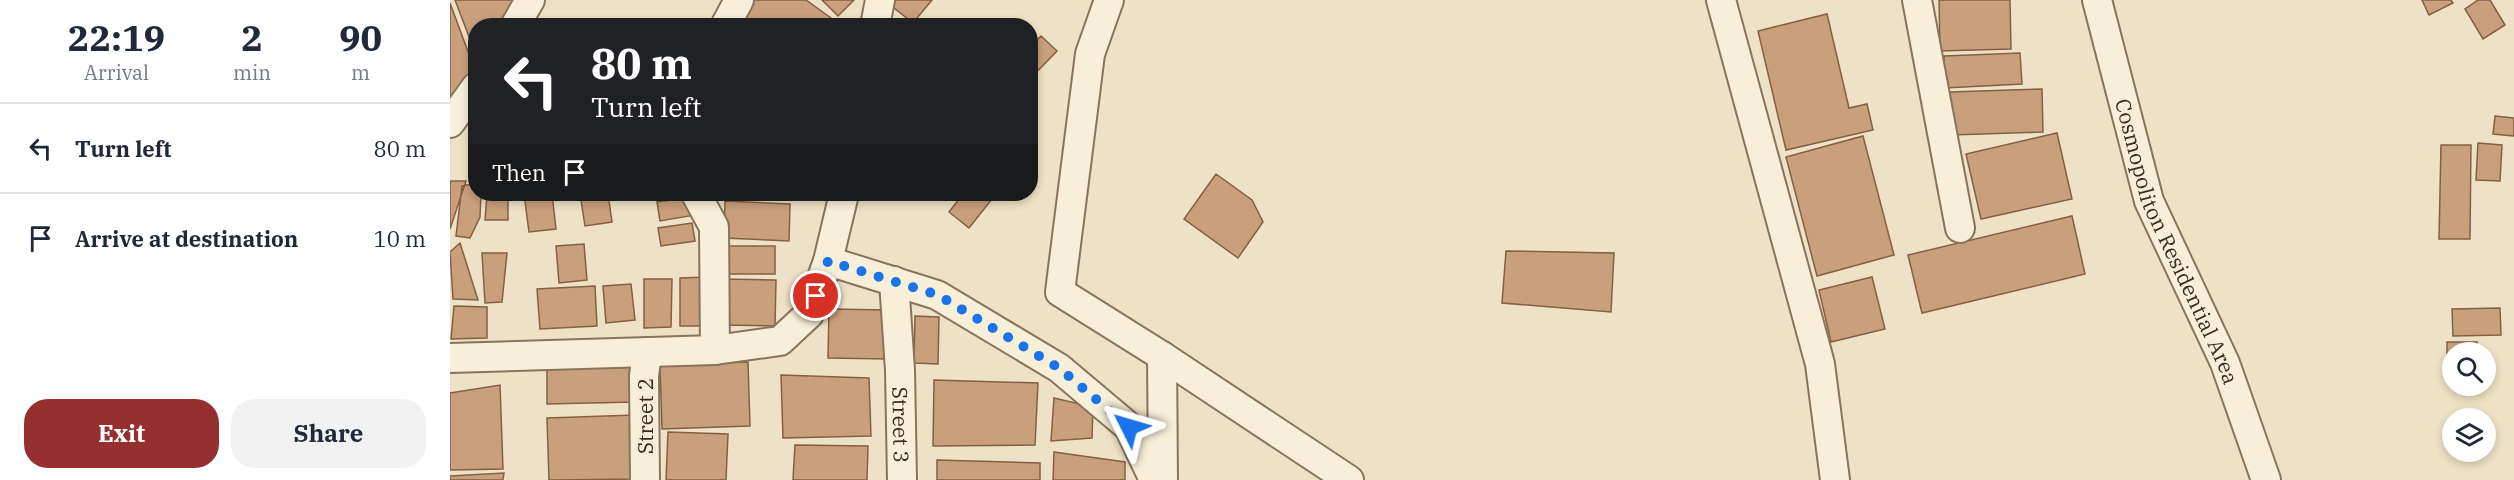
<!DOCTYPE html>
<style>
body{margin:0;font-family:"IBM Plex Serif",serif;background:#f2f2f3;color:#1f2937;height:100vh;display:flex;flex-direction:column;font-size:22px;white-space:nowrap}
*{box-sizing:border-box;margin:0}
p{font-size:20px;color:#747a83}
.icon{flex:none;width:33px;height:33px;fill:none;stroke:currentColor;stroke-width:2;stroke-linecap:round;stroke-linejoin:round}
.map{position:relative;flex:1;overflow:hidden}
.sheet{display:flex;flex-direction:column;background:#fff;width:450px}
.sheet>*{flex:none}
.guide{position:absolute;left:18px;top:18px;width:570px;height:183px;border-radius:24px;box-shadow:0 3px 9px #0003;background:#202124;color:#fff;overflow:hidden}
.buttons{position:absolute;left:1992px;top:342px;display:grid;gap:12px}
.buttons a{display:grid;place-items:center;width:54px;height:54px;border-radius:50%;background:#fff;box-shadow:0 3px 9px #0003;font-size:30px}
.pin{position:absolute;display:grid;place-items:center;width:51px;height:51px;color:#fff;margin:-26px;border:3px solid #fff;border-radius:50%;box-shadow:0 2px 6px #0007}
.me{position:absolute;width:66px;margin:-33px;rotate:310deg;stroke-linejoin:round;filter:drop-shadow(0 0 4px #0008)}
.turn{display:flex;align-items:center;gap:21px;height:126px;padding:0 24px;font-size:27px}
.turn .icon{width:78px;height:78px;stroke-width:2.5}
.turn b{display:block;font-size:42px;line-height:51px}
.then{display:flex;align-items:center;height:57px;padding:0 24px;background:#0003;gap:12px;font-size:22px}
.eta{display:flex;justify-content:space-evenly;align-items:center;height:102px;text-align:center}
.eta b{font-size:36px;font-weight:700;line-height:42px}
.primary-button{display:flex;gap:12px;margin-top:auto;padding:12px 24px}
.primary-button a{flex:1;height:69px;border-radius:24px;background:#95302e;color:#fff;font-size:24px;font-weight:700;line-height:69px;text-align:center}
.primary-button a+a{background:#f2f2f3;color:#1f2937}
ul{padding:0;list-style:none}
li{display:flex;align-items:center;gap:18px;height:90px;padding:0 24px;border-top:2px solid #e0e1e3}
li div{flex:1}
li b{display:block;font-size:22px}
li em{font-style:normal}
main{display:flex;flex:1;min-height:0}
.map>svg:first-child{display:block}
</style>
<main>
<section class="sheet">
<div class="eta">
<div><b>22:19</b><p>Arrival</p></div>
<div><b>2</b><p>min</p></div>
<div><b>90</b><p>m</p></div>
</div>
<ul>
<li><svg class="icon" aria-label="left" viewBox="0 0 24 24"><path d="M17 20v-9H6M10 6l-5 5 5 5"/></svg><div><b>Turn left</b></div><em>80 m</em></li>
<li><svg class="icon" aria-label="arrive" viewBox="0 0 24 24"><path d="M6 21V4h12l-3 4 3 4H6"/></svg><div><b>Arrive at destination</b></div><em>10 m</em></li>
</ul>
<div class="primary-button"><a>Exit</a><a>Share</a></div>
</section>
<div class="map">
<svg width="2064" height="480" viewBox="0 0 2064 480">
<rect width="100%" height="100%" fill="#ede2c5"/>
<path fill="#ca9f7c" stroke="#865f42" stroke-width="1.5" d="M 5,0 L 64,0 L 51,26 L 26,26 L 26,55 Z
M 301,0 L 356,0 L 392,26 L 289,26 Z
M 372,0 L 404,0 L 388,16 Z
M 442,0 L 482,0 L 463,23 L 439,4 Z
M 1489,0 L 1560,0 L 1561,49 L 1490,51 Z
M 1972,0 L 2001,0 L 2003,3 L 1979,15 Z
M 2028,0 L 2040,0 L 2055,25 L 2033,39 L 2015,9 Z
M 0,3 L 26,73 L 5,109 L 0,95 Z
M 1377,14 L 1399,108 L 1417,104 L 1423,130 L 1336,150 L 1308,31 Z
M 591,36 L 607,51 L 580,79 L 580,47 Z
M 1570,53 L 1572,84 L 1495,88 L 1494,56 Z
M 1592,89 L 1593,132 L 1502,135 L 1500,92 Z
M 2045,116 L 2064,118 L 2064,136 L 2043,134 Z
M 1607,133 L 1622,199 L 1531,219 L 1516,154 Z
M 1413,136 L 1444,255 L 1367,276 L 1336,157 Z
M 2028,143 L 2052,145 L 2050,181 L 2026,180 Z
M 1991,145 L 2021,145 L 2020,239 L 1989,239 Z
M 766,174 L 802,200 L 813,222 L 788,258 L 734,219 Z
M 1,181 L 16,181 L 0,229 L 0,184 Z
M 26,183 L 26,194 L 31,194 L 30,217 L 20,238 L 6,236 L 12,186 Z
M 37,194 L 58,194 L 58,220 L 35,220 Z
M 74,194 L 102,194 L 106,229 L 79,232 Z
M 130,194 L 158,194 L 162,222 L 135,226 Z
M 252,194 L 354,194 L 353,198 L 253,196 Z
M 513,194 L 546,194 L 519,228 L 499,212 Z
M 242,197 L 245,215 L 210,221 L 207,202 Z
M 275,201 L 340,204 L 339,241 L 274,238 Z
M 1622,216 L 1635,274 L 1472,313 L 1458,255 Z
M 242,223 L 245,241 L 211,246 L 208,228 Z
M 10,243 L 28,300 L 3,299 L 0,252 Z
M 134,244 L 137,280 L 109,283 L 106,246 Z
M 278,246 L 325,246 L 325,274 L 278,274 Z
M 1056,251 L 1164,253 L 1161,312 L 1052,303 Z
M 32,253 L 57,253 L 52,302 L 35,303 Z
M 257,277 L 257,326 L 230,326 L 230,278 Z
M 1422,277 L 1435,329 L 1381,342 L 1369,290 Z
M 194,279 L 222,279 L 221,327 L 194,328 Z
M 275,279 L 326,280 L 325,326 L 274,325 Z
M 181,284 L 185,320 L 156,323 L 153,286 Z
M 145,286 L 147,326 L 90,329 L 87,289 Z
M 4,306 L 37,307 L 37,338 L 1,339 Z
M 2050,308 L 2051,335 L 2003,336 L 2002,309 Z
M 379,309 L 438,310 L 437,359 L 378,358 Z
M 465,316 L 489,317 L 488,364 L 464,363 Z
M 1997,342 L 2027,342 L 2027,352 L 2002,352 L 2002,383 L 1997,383 Z
M 298,362 L 300,426 L 212,429 L 210,365 Z
M 180,364 L 184,402 L 97,404 L 97,366 Z
M 331,375 L 419,378 L 421,436 L 333,438 Z
M 484,380 L 588,383 L 585,445 L 483,446 Z
M 50,385 L 53,469 L 0,470 L 0,393 Z
M 604,398 L 643,407 L 642,438 L 601,441 Z
M 185,415 L 187,479 L 99,480 L 97,418 Z
M 218,432 L 278,434 L 276,480 L 216,480 Z
M 345,445 L 418,446 L 417,480 L 343,480 Z
M 604,452 L 675,462 L 675,480 L 603,480 Z
M 487,460 L 590,463 L 590,480 L 487,480 Z
M 54,473 L 53,480 L 0,480 L 0,476 Z"/>
<g fill="none" stroke-linecap="round" stroke-linejoin="round">
<g stroke="#88745c" stroke-width="32">
<g id="minor">
<path d="M 659,0 L 640,54 L 610,292 L 712,356 L 899,480"/>
<path d="M 1271,0 L 1370,364 L 1385,480"/>
<path d="M 1467,0 L 1510,228"/>
<path id="s1" d="M 1647,0 L 1699,201 L 1775,363 L 1816,480"/>
<path d="M 65,26 L 80,0"/>
<path d="M 275,26 L 289,0"/>
<path d="M 425,26 L 430,0"/>
<path d="M 0,123 L 26,87"/>
<path d="M 246,194 L 264,227 L 265,350"/>
<path d="M 378,261 L 487,295 L 609,368 L 679,427 L 704,480"/>
<path id="s2" d="M 444,281 L 450,370 L 452,480"/>
<path d="M 712,356 L 713,480"/>
<path d="M 0,358 L 265,350 L 330,341 L 359,314 L 378,261 L 394,194"/>
<path d="M 195,480 L 194,376 L 197,352"/>
</g>
</g>
<use href="#minor" stroke="#f8efd9" stroke-width="28"/>
</g>
<g fill="none" stroke-linecap="round" stroke-linejoin="round">
<path stroke="#1a73e8" stroke-width="10" stroke-dasharray="0 18" d="M 366,296 L 378,261 L 488,295 L 609,368 L 679,427"/>
</g>
<g text-anchor="middle" dominant-baseline="central" stroke-width="6" stroke-linejoin="round" paint-order="stroke">
<g font-size="21" fill="#382c1f" stroke="#f5ecd5">
<text stroke="none"><textPath href="#s1" startOffset="255">Cosmopoliton Residential Area</textPath></text>
<text transform="translate(195 416) rotate(-90)">Street 2</text>
<text stroke="none"><textPath href="#s2" startOffset="144">Street 3</textPath></text>
</g>
</g>
</svg>
<div class="buttons">
<a><svg class="icon" aria-label="search" viewBox="0 0 24 24"><circle cx="10" cy="10" r="6"/><path d="M15 15l6 6"/></svg></a>
<a><svg class="icon" aria-label="layers" viewBox="0 0 24 24"><path d="M12 4l9 5-9 5-9-5zM3 14l9 5 9-5"/></svg></a>
</div>
<div class="pin" style="left:366px;top:296px;background:#d93025"><svg class="icon" aria-label="arrive" viewBox="0 0 24 24"><path d="M6 21V4h12l-3 4 3 4H6"/></svg></div>
<svg class="me" style="left:679px;top:427px" viewBox="-20 -20 40 40"><path d="M0-17L14 15 0 8-14 15z" fill="#1a73e8" stroke="#fff" stroke-width="4"/></svg>
<div class="guide">
<div class="turn"><svg class="icon" aria-label="left" viewBox="0 0 24 24"><path d="M17 20v-9H6M10 6l-5 5 5 5"/></svg><div><b>80 m</b>Turn left</div></div>
<div class="then">Then<svg class="icon" aria-label="arrive" viewBox="0 0 24 24"><path d="M6 21V4h12l-3 4 3 4H6"/></svg></div>
</div>
</div>
</main>
